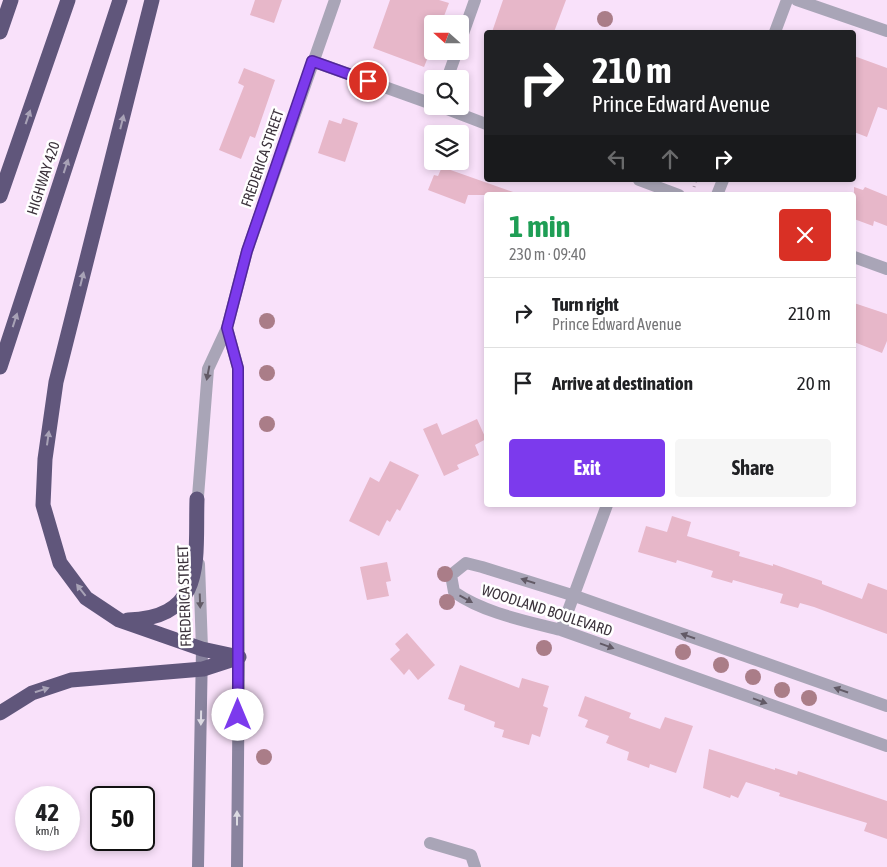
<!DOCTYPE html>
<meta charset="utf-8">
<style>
body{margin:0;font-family:"Asap Condensed",sans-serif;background:#f6f6f6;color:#202124;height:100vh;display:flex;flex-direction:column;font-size:19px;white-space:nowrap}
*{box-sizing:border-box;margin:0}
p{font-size:16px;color:#757577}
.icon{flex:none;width:28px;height:28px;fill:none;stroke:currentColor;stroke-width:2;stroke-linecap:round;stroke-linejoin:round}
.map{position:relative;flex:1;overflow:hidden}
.details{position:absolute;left:484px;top:192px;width:372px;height:315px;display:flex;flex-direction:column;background:#fff;border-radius:5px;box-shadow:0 2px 8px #0003}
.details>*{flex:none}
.top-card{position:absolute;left:484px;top:30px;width:372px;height:152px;border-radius:5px;box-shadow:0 2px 8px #0003;background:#202124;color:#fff;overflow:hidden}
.needle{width:32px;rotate:291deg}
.tools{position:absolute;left:424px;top:15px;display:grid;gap:10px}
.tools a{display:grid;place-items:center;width:45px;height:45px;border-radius:5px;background:#fff;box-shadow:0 2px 8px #0003;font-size:25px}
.speed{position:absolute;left:15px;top:786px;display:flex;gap:10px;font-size:25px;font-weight:700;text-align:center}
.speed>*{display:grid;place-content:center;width:65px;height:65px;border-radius:50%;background:#fff;box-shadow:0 2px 8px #0003;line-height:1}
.speed small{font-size:12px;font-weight:400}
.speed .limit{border:2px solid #111;border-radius:8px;background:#fff;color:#111}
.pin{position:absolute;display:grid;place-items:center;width:42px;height:42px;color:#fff;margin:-21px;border:2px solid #fff;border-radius:50%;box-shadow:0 1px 5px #0007}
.me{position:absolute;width:55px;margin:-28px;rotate:0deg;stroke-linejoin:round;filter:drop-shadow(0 0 4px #0008)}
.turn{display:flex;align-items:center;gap:18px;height:105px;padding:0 25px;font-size:22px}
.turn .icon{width:65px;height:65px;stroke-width:2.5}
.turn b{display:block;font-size:35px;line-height:42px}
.lanes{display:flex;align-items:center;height:48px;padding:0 25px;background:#0003;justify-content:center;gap:25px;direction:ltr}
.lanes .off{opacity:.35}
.round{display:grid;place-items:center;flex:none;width:52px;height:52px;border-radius:5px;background:#f6f6f6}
.summary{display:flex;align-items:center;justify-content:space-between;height:85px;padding:0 25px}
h1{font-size:30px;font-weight:700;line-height:38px;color:#1e9e55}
.button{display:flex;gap:10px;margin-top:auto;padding:10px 25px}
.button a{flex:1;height:58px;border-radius:5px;background:#7c3aed;color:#fff;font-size:20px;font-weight:700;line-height:58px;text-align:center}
.button a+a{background:#f6f6f6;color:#202124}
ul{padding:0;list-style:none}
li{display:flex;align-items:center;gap:15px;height:70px;padding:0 25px;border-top:1px solid #e0e0e0}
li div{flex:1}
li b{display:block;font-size:19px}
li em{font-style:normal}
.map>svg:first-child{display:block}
</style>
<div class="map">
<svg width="887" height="867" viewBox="0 0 887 867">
<rect width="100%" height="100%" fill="#f9e1fa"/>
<path fill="#e7b7c9" d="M 255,0 L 282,0 L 274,23 L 250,15 Z
M 390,0 L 439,0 L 449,3 L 441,24 L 432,24 L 432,47 L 424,67 L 373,48 Z
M 503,0 L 566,0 L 554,32 L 492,32 Z
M 854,56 L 887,68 L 887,110 L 878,107 L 867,137 L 854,132 Z
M 244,68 L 275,80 L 255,138 L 250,136 L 241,159 L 219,150 L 244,86 L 238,83 Z
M 343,118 L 358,123 L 345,162 L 318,153 L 329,120 L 341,124 Z
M 442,167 L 516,193 L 515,195 L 468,195 L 465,204 L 428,190 L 434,175 L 438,176 Z
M 854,187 L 863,190 L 865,187 L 887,196 L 887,226 L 874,221 L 873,226 L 854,219 Z
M 854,303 L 887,314 L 887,341 L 882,353 L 854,342 Z
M 477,419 L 486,439 L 475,445 L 479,455 L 457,465 L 459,469 L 444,476 L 423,429 L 437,423 L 442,435 Z
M 390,461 L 419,475 L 400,511 L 397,509 L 390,522 L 387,520 L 379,536 L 349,521 L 370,477 L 379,482 Z
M 672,516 L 691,522 L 687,536 L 740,552 L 739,556 L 773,566 L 773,564 L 822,581 L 822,584 L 862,599 L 868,583 L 887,590 L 887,634 L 814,607 L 800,603 L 798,608 L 780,603 L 783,594 L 733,580 L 732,583 L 711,577 L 713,571 L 677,560 L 676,563 L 638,552 L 646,526 L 667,532 Z
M 387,562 L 391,581 L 386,582 L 389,596 L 367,600 L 360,567 Z
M 407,633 L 435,665 L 418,680 L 409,669 L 404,675 L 390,659 L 400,650 L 395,644 Z
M 460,665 L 519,688 L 522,678 L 549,686 L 543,706 L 548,708 L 540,737 L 532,734 L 529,745 L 502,737 L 504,730 L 494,727 L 495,722 L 464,710 L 465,705 L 448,699 Z
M 585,696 L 631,713 L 629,718 L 660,729 L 665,717 L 693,726 L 676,773 L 650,764 L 649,768 L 627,760 L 629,752 L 606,743 L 609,736 L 585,727 L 588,720 L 578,716 Z
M 709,749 L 775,770 L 775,768 L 797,775 L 798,771 L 887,801 L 887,839 L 864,831 L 867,823 L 779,796 L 780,793 L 746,782 L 738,798 L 731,795 L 730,798 L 703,788 Z"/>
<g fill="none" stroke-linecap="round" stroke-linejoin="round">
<path stroke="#a493a5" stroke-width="3" stroke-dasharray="1 4" stroke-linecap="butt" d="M 694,187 L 696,180"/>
<path stroke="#a9a5b7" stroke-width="12" d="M 460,42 L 475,0
M 447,79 L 457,51
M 430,843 L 471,855 L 475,867"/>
<path stroke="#a9a5b7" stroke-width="12" d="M 797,0 L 887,31
M 775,32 L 787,0
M 312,61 L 432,104
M 439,106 L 486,124
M 639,180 L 679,195
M 717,195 L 723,180
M 854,257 L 887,269
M 561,630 L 607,505
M 887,706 L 575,596 L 482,567 L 466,563 L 451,575 L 454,592 C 484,613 526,621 561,630 L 887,746"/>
<path stroke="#a9a5b7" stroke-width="12" d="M 227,328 L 238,368 L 239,657
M 197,509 L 208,369 L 227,328 L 247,251 L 335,0
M 199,564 L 202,649"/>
<path stroke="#89839e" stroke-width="12" d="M 198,867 L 202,649
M 237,867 L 239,657"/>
<path stroke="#60567b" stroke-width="15" d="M 152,0 L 56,382 L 45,459 L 43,505 L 60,563 L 86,598 L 119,620 L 202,649 L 239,657
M 0,32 L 11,0
M 0,196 L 68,0
M 0,367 L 120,0
M 128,620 C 207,618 195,558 197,499
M 0,713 L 32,693 L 71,680 L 203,669 L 237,658"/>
</g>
<g fill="#aa7d88">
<circle cx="605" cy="19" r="8"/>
<circle cx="267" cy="321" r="8"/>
<circle cx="267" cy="373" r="8"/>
<circle cx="267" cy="424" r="8"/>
<circle cx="445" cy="574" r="8"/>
<circle cx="447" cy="602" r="8"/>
<circle cx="544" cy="648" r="8"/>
<circle cx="683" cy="652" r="8"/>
<circle cx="721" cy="665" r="8"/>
<circle cx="753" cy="677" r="8"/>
<circle cx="782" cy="690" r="8"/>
<circle cx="809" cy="698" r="8"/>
<circle cx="264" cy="757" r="8"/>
</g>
<defs><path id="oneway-solid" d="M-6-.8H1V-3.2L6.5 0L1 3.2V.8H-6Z" transform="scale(1.25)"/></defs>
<g fill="#a8a2b6">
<use href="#oneway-solid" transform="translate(28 117) rotate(-71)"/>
<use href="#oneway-solid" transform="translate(122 122) rotate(-76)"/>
<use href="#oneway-solid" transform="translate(66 166) rotate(-72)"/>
<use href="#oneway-solid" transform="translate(82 279) rotate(-76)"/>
<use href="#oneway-solid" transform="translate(15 320) rotate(-72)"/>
<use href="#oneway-solid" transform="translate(48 438) rotate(-82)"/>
<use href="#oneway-solid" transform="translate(81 590) rotate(-128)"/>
<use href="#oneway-solid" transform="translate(42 690) rotate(-18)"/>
</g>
<g fill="#625a66">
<use href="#oneway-solid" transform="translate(208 373) rotate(101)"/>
<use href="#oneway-solid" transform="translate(528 581) rotate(-163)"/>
<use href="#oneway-solid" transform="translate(466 599) rotate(29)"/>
<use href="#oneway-solid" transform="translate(200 601) rotate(88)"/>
<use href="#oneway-solid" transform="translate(688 636) rotate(-161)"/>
<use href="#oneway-solid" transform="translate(607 646) rotate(20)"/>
<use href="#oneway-solid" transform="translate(841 690) rotate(-161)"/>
<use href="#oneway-solid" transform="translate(760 701) rotate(20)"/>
</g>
<g fill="#dcdae2">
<use href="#oneway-solid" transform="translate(201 718) rotate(91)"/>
<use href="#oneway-solid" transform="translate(237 818) rotate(-90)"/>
</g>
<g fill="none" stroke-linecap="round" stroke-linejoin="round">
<g stroke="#51269a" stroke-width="12">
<path id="route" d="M 238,715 L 238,368 L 227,328 L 247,251 L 312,61 L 368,81"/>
</g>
<use href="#route" stroke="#7c3aed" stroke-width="9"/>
</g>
<g text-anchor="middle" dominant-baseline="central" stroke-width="5" stroke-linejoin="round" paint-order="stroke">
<g font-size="15" fill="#3b323b" stroke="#fff">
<text transform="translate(262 158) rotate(-71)">FREDERICA STREET</text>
<text transform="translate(43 178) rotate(-72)">HIGHWAY 420</text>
<text transform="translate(184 596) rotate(-92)">FREDERICA STREET</text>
<text transform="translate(547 610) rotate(18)">WOODLAND BOULEVARD</text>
</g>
</g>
</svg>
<div class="tools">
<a><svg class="needle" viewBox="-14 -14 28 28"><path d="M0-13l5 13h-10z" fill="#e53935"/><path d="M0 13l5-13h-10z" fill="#757577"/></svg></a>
<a><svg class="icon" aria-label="search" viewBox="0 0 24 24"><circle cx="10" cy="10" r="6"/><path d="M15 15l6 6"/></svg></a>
<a><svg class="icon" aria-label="layers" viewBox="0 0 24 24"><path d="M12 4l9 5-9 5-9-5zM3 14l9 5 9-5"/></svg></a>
</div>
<div class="speed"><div>42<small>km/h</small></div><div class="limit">50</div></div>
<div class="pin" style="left:368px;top:81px;background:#d93025"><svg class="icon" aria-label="arrive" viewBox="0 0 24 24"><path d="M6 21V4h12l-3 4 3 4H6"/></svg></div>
<svg class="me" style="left:238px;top:715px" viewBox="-20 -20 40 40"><circle r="19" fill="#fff"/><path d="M0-13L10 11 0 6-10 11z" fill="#7c3aed"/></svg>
<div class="top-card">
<div class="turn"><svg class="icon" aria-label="right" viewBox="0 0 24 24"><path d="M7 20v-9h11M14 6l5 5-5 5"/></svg><div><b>210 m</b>Prince Edward Avenue</div></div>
<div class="lanes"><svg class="icon off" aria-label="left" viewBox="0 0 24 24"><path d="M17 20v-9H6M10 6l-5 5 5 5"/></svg><svg class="icon off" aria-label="ahead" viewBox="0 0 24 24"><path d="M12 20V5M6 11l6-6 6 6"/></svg><svg class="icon" aria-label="right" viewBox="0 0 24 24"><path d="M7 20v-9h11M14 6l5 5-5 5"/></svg></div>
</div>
<section class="details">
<div class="summary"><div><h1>1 min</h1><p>230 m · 09:40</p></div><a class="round" style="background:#d93025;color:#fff"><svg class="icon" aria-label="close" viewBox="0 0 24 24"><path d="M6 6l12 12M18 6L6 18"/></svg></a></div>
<ul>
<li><svg class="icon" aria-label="right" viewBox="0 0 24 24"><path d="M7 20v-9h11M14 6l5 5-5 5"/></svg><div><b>Turn right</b><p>Prince Edward Avenue</p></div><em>210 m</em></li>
<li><svg class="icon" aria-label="arrive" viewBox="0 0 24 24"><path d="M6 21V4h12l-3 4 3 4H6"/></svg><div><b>Arrive at destination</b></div><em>20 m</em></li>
</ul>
<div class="button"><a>Exit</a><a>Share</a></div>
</section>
</div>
